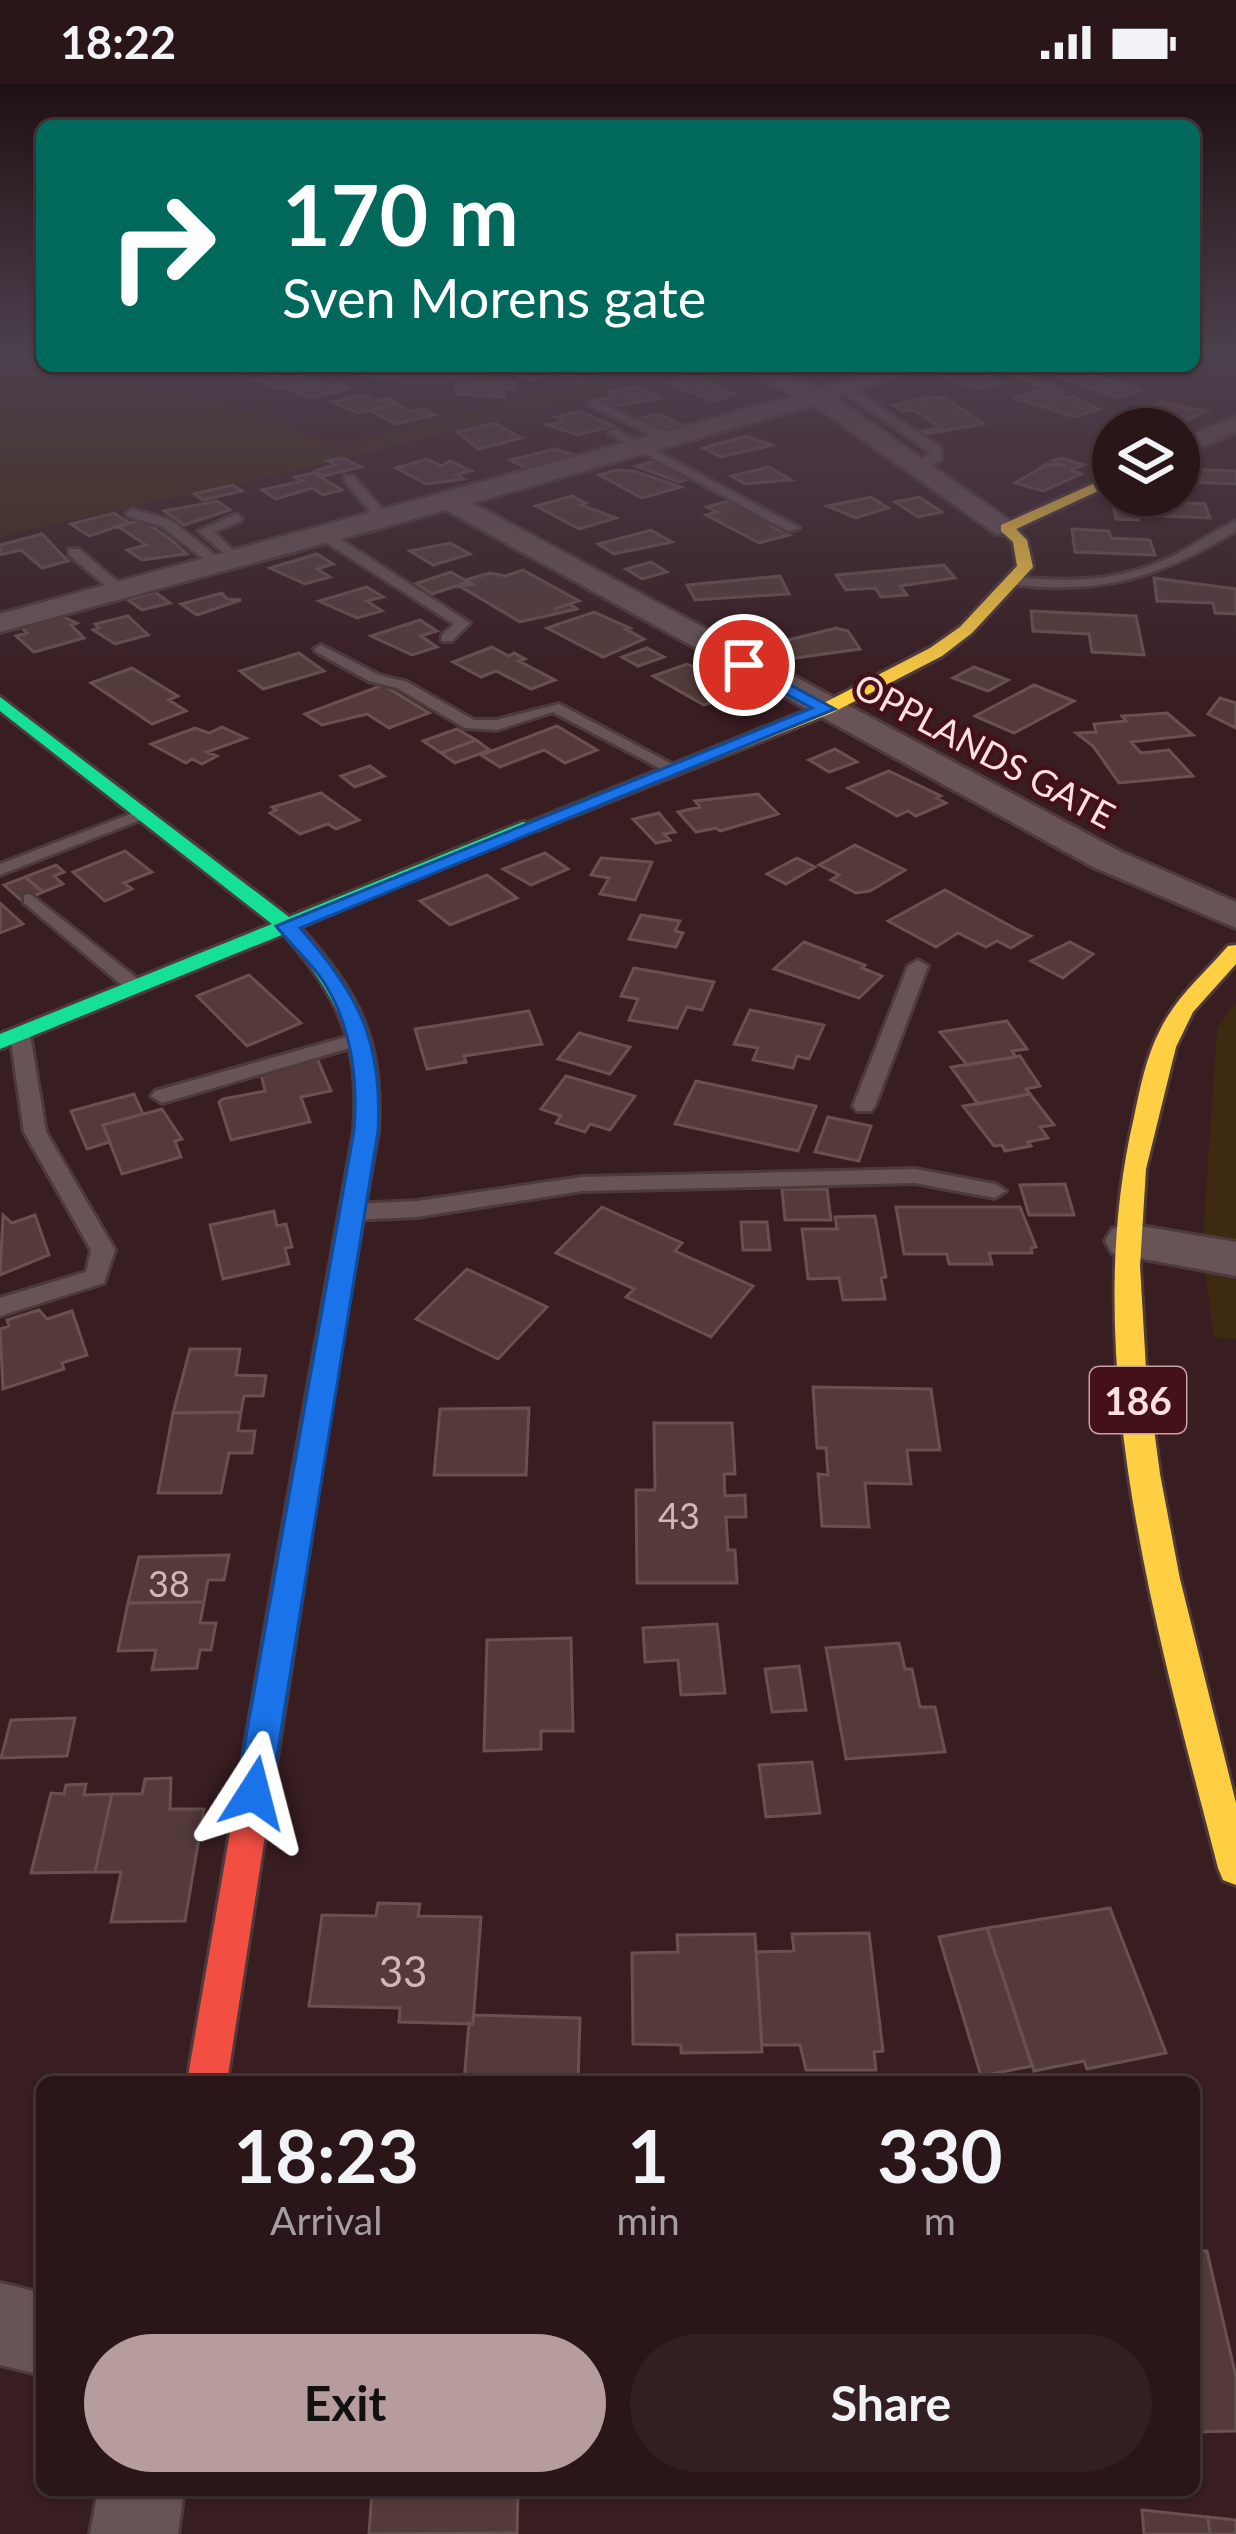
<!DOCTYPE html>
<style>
body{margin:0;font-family:Lato,sans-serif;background:#321f22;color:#f1f3f6;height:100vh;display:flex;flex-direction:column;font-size:45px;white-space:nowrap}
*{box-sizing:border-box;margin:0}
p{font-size:39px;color:#a59fa2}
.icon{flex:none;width:66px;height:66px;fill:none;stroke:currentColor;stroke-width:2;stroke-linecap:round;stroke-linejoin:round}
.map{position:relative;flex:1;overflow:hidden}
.side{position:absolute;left:36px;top:1992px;width:1164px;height:420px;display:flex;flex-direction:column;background:#2a1619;border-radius:18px;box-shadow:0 3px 9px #0004,0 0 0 3px #463538}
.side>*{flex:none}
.guide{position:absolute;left:36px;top:36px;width:1164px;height:252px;border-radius:18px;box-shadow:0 3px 9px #0004,0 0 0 3px #463538;background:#00695c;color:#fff;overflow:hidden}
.controls{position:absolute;left:1092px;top:324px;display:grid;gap:24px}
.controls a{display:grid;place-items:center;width:108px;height:108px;border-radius:50%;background:#2a1619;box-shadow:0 3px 9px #0004,0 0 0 3px #463538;font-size:60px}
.pin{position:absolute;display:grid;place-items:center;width:102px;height:102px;color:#fff;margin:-51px;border:6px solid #fff;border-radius:50%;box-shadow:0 3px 12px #0007}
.me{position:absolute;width:132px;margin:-66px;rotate:9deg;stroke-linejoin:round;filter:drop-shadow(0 0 9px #0008)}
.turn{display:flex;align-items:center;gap:42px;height:252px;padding:0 48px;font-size:54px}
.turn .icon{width:156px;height:156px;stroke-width:2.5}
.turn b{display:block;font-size:84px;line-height:102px}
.eta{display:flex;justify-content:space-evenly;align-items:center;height:204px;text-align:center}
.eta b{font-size:72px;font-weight:700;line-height:84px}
.button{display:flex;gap:24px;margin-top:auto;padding:24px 48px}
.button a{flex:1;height:138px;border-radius:72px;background:#b79c9e;color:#111;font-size:48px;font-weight:700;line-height:138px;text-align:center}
.button a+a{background:#321f22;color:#f1f3f6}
.status{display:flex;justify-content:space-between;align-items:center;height:84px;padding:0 60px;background:#2a1619;direction:ltr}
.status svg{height:33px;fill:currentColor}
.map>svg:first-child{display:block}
</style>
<div class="status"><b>18:22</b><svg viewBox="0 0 49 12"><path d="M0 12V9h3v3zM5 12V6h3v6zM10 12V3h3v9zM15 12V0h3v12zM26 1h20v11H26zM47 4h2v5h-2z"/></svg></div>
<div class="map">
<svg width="1236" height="2450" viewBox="0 0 1236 2450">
<rect width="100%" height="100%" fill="#381d21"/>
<path fill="#3e2a11" d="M 0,270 L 42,270 L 42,282 L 94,282 L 246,327 L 338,362 L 657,282 L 708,282 L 361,371 L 0,453 L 0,320 L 9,317 L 0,299 Z
M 1236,918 L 1236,1255 L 1214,1254 L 1202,1168 L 1217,945 Z"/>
<path fill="#543b3a" stroke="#68514f" stroke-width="3" d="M 213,282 L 272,282 L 273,283 L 240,291 Z
M 542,282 L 581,282 L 602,290 L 583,295 L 557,289 L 529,296 L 514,290 Z
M 709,282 L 728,289 L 699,294 L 710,300 L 680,290 Z
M 960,284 L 974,286 L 1002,298 L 978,305 L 937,291 Z
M 1076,287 L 1095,291 L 1140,306 L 1119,314 L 1059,293 Z
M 287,288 L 317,297 L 280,305 L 255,295 Z
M 691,293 L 710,300 L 736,310 L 713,317 L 668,299 Z
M 317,297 L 328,302 L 339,300 L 349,305 L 311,314 L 287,304 Z
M 500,297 L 513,297 L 514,304 L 502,305 L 504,313 L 457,310 L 456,301 Z
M 636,303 L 661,314 L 610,323 L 596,316 L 616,312 L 609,308 Z
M 1039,305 L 1066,314 L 1073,312 L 1099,325 L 1075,333 L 1015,314 Z
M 364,311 L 375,317 L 387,314 L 397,319 L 358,329 L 332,318 Z
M 930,313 L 946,314 L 984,340 L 926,350 L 922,347 L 941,344 L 914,326 L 902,327 L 893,321 Z
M 1163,318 L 1186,324 L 1207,327 L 1180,339 L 1140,327 Z
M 396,320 L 412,328 L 424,325 L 435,331 L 396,340 L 369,326 Z
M 580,327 L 613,342 L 578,351 L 547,341 L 564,337 L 556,333 Z
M 660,330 L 682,341 L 662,346 L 641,334 Z
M 495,339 L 521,354 L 479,365 L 457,348 Z
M 746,352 L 772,361 L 721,373 L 703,364 Z
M 555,365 L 575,371 L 527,384 L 510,376 Z
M 343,374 L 361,383 L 324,392 L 315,387 L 335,381 L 328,377 Z
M 1061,374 L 1084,381 L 1071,386 L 1081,390 L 1043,407 L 1015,399 L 1047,380 L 1065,382 L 1052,377 Z
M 427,375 L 441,382 L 450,377 L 471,387 L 457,391 L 464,395 L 426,400 L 396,384 Z
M 655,377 L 692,394 L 679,398 L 636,382 Z
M 769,383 L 791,396 L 745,400 L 731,392 Z
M 1184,385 L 1236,387 L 1236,400 L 1188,398 Z
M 617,386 L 634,387 L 681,403 L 642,414 L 599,391 Z
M 314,389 L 342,406 L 323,411 L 312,404 L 276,415 L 262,406 L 302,397 L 295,393 Z
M 233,401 L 242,407 L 203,416 L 194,410 Z
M 572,412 L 586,419 L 581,421 L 616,434 L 579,445 L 536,422 Z
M 871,413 L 888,424 L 856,434 L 827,422 Z
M 919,413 L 942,428 L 918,433 L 895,418 Z
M 1126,416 L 1205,420 L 1210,434 L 1137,431 L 1139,436 L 1116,435 L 1112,418 Z
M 217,417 L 230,426 L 184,441 L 164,427 Z
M 729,417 L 778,441 L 773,443 L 789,451 L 759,459 L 706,431 L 717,428 L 707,423 Z
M 114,429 L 129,439 L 89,452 L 71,440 Z
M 142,436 L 170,455 L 187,470 L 142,476 L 127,466 L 146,461 L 117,442 Z
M 1072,445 L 1109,447 L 1111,454 L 1150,456 L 1155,471 L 1075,468 Z
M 651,446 L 672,458 L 614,470 L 598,460 Z
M 42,450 L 68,477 L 42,484 L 21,466 L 0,471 L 0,461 Z
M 450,459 L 470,470 L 433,481 L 410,467 Z
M 317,470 L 333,480 L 317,485 L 330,493 L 305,500 L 270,484 Z
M 651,478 L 667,488 L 642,495 L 626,485 Z
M 944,481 L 955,494 L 900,502 L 907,511 L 881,513 L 875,504 L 846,506 L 836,491 Z
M 523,486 L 579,517 L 554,525 L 570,520 L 577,525 L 520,538 L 461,503 L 472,500 L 465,496 L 490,489 L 505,492 Z
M 451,488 L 468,498 L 432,510 L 415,500 Z
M 780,492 L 789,510 L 695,516 L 687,501 Z
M 1154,494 L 1236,505 L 1236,530 L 1215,529 L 1213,519 L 1157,517 Z
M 367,503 L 383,513 L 367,517 L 382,527 L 357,534 L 319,517 Z
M 155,508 L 170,519 L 142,526 L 128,516 Z
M 222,509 L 227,515 L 241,516 L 197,531 L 181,520 Z
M 1031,527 L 1136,532 L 1144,571 L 1092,568 L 1089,550 L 1033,547 Z
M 594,528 L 630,544 L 626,545 L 644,555 L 603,573 L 547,544 Z
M 61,532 L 77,539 L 71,541 L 84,554 L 34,568 L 16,552 L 27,549 L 20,542 Z
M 128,532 L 148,551 L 115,560 L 93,546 L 99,544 L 95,540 Z
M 420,536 L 437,547 L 421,552 L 437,563 L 412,571 L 371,552 Z
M 836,544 L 848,547 L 860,565 L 782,576 L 772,560 Z
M 492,563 L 509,572 L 514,569 L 525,575 L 519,577 L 555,596 L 531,605 L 496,587 L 481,593 L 453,578 Z
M 647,564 L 664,573 L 638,582 L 622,573 Z
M 299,569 L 324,587 L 263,605 L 240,587 Z
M 687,580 L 725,597 L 721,599 L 739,608 L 704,621 L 653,592 Z
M 974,583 L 1008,596 L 988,607 L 953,594 Z
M 132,584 L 178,612 L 169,616 L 186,627 L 152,640 L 91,599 Z
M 383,601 L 429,629 L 389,644 L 367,630 L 322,641 L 305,630 Z
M 1034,601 L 1074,617 L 1014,649 L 975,632 Z
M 1220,614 L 1236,619 L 1236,644 L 1208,630 Z
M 1167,629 L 1193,651 L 1131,658 L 1141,669 L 1169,666 L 1193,692 L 1119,699 L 1093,662 L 1076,649 L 1096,648 L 1094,640 L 1126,637 L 1122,632 Z
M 557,642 L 597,666 L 565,679 L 544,666 L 500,683 L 481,671 Z
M 222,643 L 246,654 L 207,668 L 217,672 L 202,680 L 192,675 L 186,679 L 151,660 L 195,644 L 209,649 Z
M 457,645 L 476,656 L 441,669 L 423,657 Z
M 476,656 L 490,666 L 455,679 L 441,669 Z
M 835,665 L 857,678 L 829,688 L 809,676 Z
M 370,682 L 384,692 L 355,703 L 341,692 Z
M 889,687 L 941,712 L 937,714 L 946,719 L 916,732 L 908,727 L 897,732 L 848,704 Z
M 321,709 L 359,736 L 336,745 L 328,740 L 300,750 L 270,729 L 276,726 L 272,723 Z
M 758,710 L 778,730 L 720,747 L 716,744 L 696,748 L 678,728 L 700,723 L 695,717 Z
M 659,729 L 675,748 L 664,750 L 670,756 L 656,759 L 633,735 Z
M 855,761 L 905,786 L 870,807 L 856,809 L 831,796 L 839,791 L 819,781 Z
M 125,767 L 152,788 L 124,799 L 132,805 L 105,817 L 73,788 Z
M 545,769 L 568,785 L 531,801 L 503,785 Z
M 601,774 L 652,778 L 635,816 L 600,810 L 609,794 L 591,791 Z
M 797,774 L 815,783 L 786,800 L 767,790 Z
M 56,781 L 64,788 L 54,792 L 63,800 L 43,808 L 25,793 Z
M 487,791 L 517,814 L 450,841 L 420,817 Z
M 25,793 L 43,808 L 22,817 L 4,801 Z
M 945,806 L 1016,845 L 1031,852 L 1011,864 L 997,857 L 986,863 L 958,849 L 936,863 L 888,837 Z
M 0,819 L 23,840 L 0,849 Z
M 641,831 L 680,837 L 675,847 L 683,849 L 676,863 L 629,855 Z
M 804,858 L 865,881 L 862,884 L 882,892 L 859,914 L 774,885 Z
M 1070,858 L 1093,870 L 1063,894 L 1031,877 Z
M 634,884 L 714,898 L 702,926 L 687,923 L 677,944 L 629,936 L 638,915 L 621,912 Z
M 249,891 L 301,939 L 247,962 L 197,912 Z
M 750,926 L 824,941 L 809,975 L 797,972 L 793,984 L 753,976 L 758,964 L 734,960 Z
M 529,927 L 542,960 L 464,972 L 466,978 L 427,985 L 415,945 Z
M 1007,937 L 1027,965 L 1012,967 L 1016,973 L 967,981 L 940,948 Z
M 579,949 L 630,963 L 610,990 L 558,975 Z
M 1020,972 L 1040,1002 L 1026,1005 L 1030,1010 L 978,1020 L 951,983 Z
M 317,974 L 331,1007 L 301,1013 L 310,1038 L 231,1056 L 219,1018 L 223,1015 L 265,1007 L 260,986 Z
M 566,992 L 635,1012 L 610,1046 L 590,1040 L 585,1048 L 556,1039 L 561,1032 L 541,1025 Z
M 696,997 L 816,1022 L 798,1067 L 675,1040 Z
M 134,1010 L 143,1030 L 103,1041 L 110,1058 L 87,1065 L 71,1027 Z
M 1030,1010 L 1054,1041 L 1040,1043 L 1048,1054 L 1028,1058 L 1031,1062 L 1005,1067 L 1002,1061 L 994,1062 L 963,1022 Z
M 162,1025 L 182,1055 L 175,1057 L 181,1073 L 122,1090 L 103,1041 Z
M 828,1033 L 871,1042 L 859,1077 L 815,1068 Z
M 1065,1100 L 1074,1131 L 1029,1131 L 1020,1101 Z
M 782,1105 L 827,1105 L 831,1136 L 785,1136 Z
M 602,1123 L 682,1159 L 675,1167 L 753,1202 L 711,1253 L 626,1213 L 634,1205 L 556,1169 Z
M 896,1123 L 1020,1123 L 1036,1163 L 1031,1164 L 1032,1169 L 989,1169 L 992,1180 L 949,1180 L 947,1170 L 904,1170 Z
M 274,1127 L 277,1142 L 286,1140 L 292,1163 L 285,1164 L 289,1180 L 223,1195 L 210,1141 Z
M 3,1131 L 12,1139 L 35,1131 L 49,1171 L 0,1191 Z
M 875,1132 L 886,1193 L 881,1194 L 885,1215 L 843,1216 L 839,1194 L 808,1195 L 802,1145 L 837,1145 L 835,1133 Z
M 741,1138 L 767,1138 L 770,1166 L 743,1166 Z
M 467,1185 L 547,1223 L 498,1275 L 416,1235 Z
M 39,1226 L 47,1235 L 72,1227 L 87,1271 L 62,1279 L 64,1285 L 3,1305 L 0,1245 L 9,1242 L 7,1236 Z
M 190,1265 L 240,1265 L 236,1291 L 266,1292 L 263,1312 L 244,1312 L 241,1328 L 173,1329 Z
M 813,1303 L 931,1305 L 940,1366 L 907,1366 L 911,1400 L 865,1399 L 869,1443 L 822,1442 L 818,1390 L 828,1391 L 826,1364 L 817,1364 Z
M 529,1324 L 526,1391 L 434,1391 L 440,1325 Z
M 241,1328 L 238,1347 L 255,1347 L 252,1369 L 229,1369 L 221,1409 L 158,1409 L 173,1329 Z
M 654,1339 L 732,1339 L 735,1390 L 724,1390 L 725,1412 L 745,1411 L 746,1433 L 726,1433 L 728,1466 L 735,1466 L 737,1499 L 637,1499 L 636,1406 L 655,1406 Z
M 229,1471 L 224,1496 L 208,1496 L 204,1518 L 128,1519 L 139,1473 Z
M 204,1518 L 200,1539 L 216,1539 L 211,1566 L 200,1566 L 197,1584 L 152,1586 L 156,1566 L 118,1567 L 128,1519 Z
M 717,1540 L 725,1609 L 681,1611 L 678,1576 L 645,1578 L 643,1544 Z
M 571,1554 L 573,1647 L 541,1647 L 541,1665 L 484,1667 L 487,1556 Z
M 899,1559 L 905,1585 L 912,1585 L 920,1623 L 935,1623 L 945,1668 L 846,1675 L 826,1564 Z
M 799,1582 L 806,1626 L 772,1628 L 765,1585 Z
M 75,1634 L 67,1672 L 1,1674 L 11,1636 Z
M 812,1678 L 820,1729 L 766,1733 L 759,1681 Z
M 171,1694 L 170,1725 L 204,1725 L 185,1837 L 111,1838 L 121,1788 L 95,1788 L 112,1710 L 142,1710 L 145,1695 Z
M 86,1700 L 84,1711 L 112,1710 L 95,1788 L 31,1789 L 51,1709 L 64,1710 L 66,1701 Z
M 378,1819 L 420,1820 L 418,1832 L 481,1833 L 473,1940 L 399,1938 L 400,1924 L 309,1922 L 322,1831 L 376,1832 Z
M 1110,1824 L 1166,1969 L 1087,1985 L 1084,1977 L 1034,1987 L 987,1844 Z
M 987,1844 L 1032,1982 L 981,1992 L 939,1853 Z
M 869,1849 L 883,1967 L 874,1968 L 876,1986 L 806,1986 L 800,1961 L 762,1961 L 756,1868 L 794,1867 L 792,1850 Z
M 755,1850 L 762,1968 L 681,1969 L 681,1961 L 633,1960 L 632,1869 L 678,1868 L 677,1851 Z
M 473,1931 L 580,1934 L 578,1998 L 464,1998 L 469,1939 L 473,1940 Z
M 1194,2167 L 1207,2167 L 1236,2293 L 1236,2347 L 1194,2348 Z
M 372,2406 L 518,2406 L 517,2449 L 369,2450 Z
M 1142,2426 L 1208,2433 L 1210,2450 L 1144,2450 Z
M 1208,2433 L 1236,2436 L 1236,2450 L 1210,2450 Z"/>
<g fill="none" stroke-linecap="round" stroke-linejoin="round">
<g stroke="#4e393b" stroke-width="6">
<path id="lane" d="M 984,282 L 999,282 L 1066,307 L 1056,309 Z
M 842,303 L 850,303 L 941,364 L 942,375 L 922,386 L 914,386 L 914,380 L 931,369 L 842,307 Z
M 593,316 L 676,353 L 678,356 L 668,359 L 589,321 Z
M 609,346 L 617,346 L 800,444 L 788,447 L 609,350 Z
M 345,392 L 353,392 L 389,432 L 389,438 L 379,438 L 345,398 Z
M 132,425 L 171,436 L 225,479 L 213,482 L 161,442 L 127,432 L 126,429 Z
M 236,430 L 242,434 L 241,437 L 214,448 L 238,471 L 231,475 L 198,447 Z
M 1236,437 L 1236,447 C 1159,493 1106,510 1016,501 L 1009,497 L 1016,493 C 1074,499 1124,497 1177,470 C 1197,460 1215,446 1236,437 Z
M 319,448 L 329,448 L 470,539 L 452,557 L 442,557 L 442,551 L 454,540 L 319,454 Z
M 69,465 L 79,465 L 124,503 L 124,509 L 114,509 L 69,471 Z
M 321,561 L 379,591 L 407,598 L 474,636 L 496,636 L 559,620 L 683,686 L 669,689 L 553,628 L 497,646 L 465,644 L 397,604 L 369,597 L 316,568 L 314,565 Z
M 138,727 L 153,731 L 0,791 L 0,780 Z
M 30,810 L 143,899 L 143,907 L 129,907 L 24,819 L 24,811 Z
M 918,876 L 928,882 L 875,1022 L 871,1027 L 857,1027 L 853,1022 L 908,882 Z
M 20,944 L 30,950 L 46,1048 L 115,1166 L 104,1199 L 0,1232 L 0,1214 L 86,1188 L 91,1166 L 24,1048 L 10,950 Z
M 360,949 L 370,955 L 367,959 L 162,1019 L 151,1012 L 155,1007 Z
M 915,1085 L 995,1100 L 1006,1107 L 995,1114 L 915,1099 L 582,1107 L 417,1133 L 353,1136 L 342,1128 L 353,1120 L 417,1117 L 582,1093 Z"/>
</g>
<g stroke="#4e393b" stroke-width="6">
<path id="street" d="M 340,282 L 503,282 C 479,302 365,302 340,282 Z
M 736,282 L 766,282 L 818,304 L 894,282 L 929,282 L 836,314 L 1020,444 L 1016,450 L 996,450 L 814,321 L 472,419 L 1119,767 L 1236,818 L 1236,844 L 1093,783 L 446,426 L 0,548 L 0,530 L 795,312 Z
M 1236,332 L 1236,348 L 1179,373 L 1179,356 Z
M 1129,1140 L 1236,1158 L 1236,1192 L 1112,1169 L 1105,1157 L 1112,1145 Z
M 0,2199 L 42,2209 L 42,2291 L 0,2281 Z
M 98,2406 L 184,2406 L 178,2450 L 90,2450 Z"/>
</g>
<g stroke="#4e393b" stroke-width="6">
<path id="fast" d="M 0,613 L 289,833 L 523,738 L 540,742 L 300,843 C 359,909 384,956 378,1047 L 307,1462 L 296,1465 L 285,1462 L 281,1453 L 354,1047 C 361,960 340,915 284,850 L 0,965 L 0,950 L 272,840 L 0,627 Z"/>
</g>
<g stroke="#4e393b" stroke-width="6">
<path id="slow" d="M 1113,391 L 1113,400 L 1016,445 L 1027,456 L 1033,483 L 972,549 L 942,572 L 832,629 L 537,746 L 520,742 L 820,621 L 930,564 L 960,543 L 1017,482 L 1013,458 L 1001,447 L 1001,441 Z
M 1236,861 L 1236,880 L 1193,928 L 1176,963 L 1146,1085 L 1140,1182 L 1146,1285 L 1160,1390 L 1180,1495 L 1236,1719 L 1236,1801 L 1223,1796 L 1218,1784 C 1157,1548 1077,1276 1134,1033 C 1140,1004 1146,973 1160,946 C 1176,913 1204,890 1228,862 Z"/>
</g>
<g stroke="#4e393b" stroke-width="6">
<path id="jam" d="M 296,1441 L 307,1444 L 311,1453 L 227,1998 L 187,1998 L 281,1453 L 285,1444 Z"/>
</g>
<use href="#lane" fill="#685456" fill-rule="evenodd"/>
<use href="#street" fill="#685456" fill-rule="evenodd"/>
<use href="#fast" fill="#16e098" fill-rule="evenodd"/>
<use href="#slow" fill="#ffcf43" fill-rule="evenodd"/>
<use href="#jam" fill="#f24e42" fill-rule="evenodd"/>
</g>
<linearGradient id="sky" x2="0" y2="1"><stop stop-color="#1f1012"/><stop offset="0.44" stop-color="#4d404e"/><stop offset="1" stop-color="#4d404e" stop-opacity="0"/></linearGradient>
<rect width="1236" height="612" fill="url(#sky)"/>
<path fill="#1a73e8" stroke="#114b97" stroke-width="3" d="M 744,576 L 835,625 L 300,844 C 358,909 383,958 378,1047 L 271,1709 L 266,1721 L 254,1726 L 241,1721 L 236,1709 L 354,1047 C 358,997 352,944 325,900 C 312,879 291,861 276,842 L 812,624 L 738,584 L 736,581 Z"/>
<g text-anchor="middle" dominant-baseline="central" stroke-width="9" stroke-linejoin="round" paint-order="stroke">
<g font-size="36" fill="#fce0e1" stroke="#441119">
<text transform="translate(985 666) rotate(28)">OPPLANDS GATE</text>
</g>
<g font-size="36" fill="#d2b7b7">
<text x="679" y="1431">43</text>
<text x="169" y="1499">38</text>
</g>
<rect fill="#441119" stroke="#c5a2a5" stroke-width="3" x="1090" y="1283" width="96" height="66" rx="9"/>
<g font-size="39" font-weight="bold" fill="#fce0e1">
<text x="1138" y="1316">186</text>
</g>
<g font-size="42" fill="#d2b7b7">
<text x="403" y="1887">33</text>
</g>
</g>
</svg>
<div class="controls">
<a><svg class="icon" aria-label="layers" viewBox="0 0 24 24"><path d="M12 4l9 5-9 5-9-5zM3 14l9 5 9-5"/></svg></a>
</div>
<div class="pin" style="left:744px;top:581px;background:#d93025"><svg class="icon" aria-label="arrive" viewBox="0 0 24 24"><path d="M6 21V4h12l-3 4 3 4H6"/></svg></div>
<svg class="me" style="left:254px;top:1709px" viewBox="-20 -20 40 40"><path d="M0-17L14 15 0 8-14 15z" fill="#1a73e8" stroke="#fff" stroke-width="4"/></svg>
<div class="guide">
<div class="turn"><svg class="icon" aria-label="right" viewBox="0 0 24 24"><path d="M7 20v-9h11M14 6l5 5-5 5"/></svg><div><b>170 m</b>Sven Morens gate</div></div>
</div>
<section class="side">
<div class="eta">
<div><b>18:23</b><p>Arrival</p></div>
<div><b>1</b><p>min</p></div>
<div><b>330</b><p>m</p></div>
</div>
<div class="button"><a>Exit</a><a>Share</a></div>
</section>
</div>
